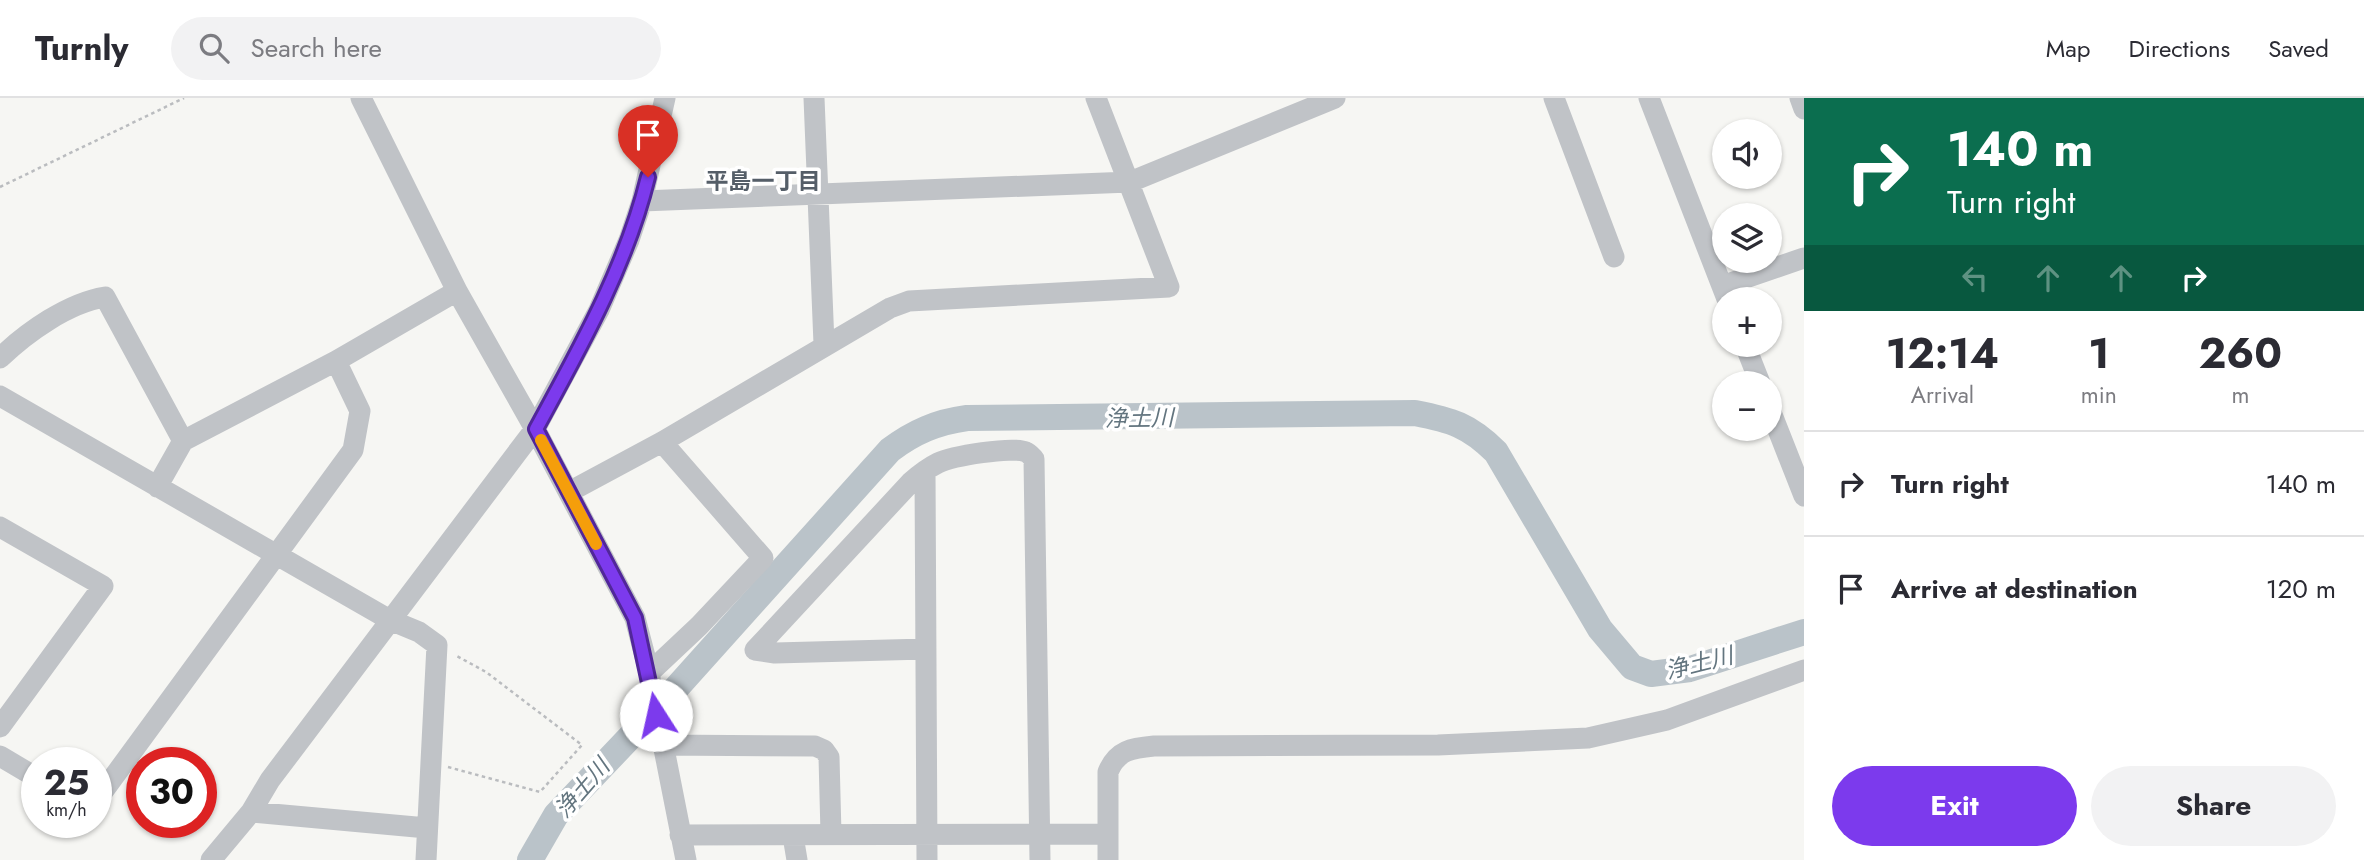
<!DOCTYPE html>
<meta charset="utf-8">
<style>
body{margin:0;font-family:Jost,"Noto Sans JP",sans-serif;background:#f2f2f3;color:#2b2b33;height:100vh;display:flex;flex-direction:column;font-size:26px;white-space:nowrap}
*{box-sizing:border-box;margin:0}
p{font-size:23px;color:#7c7c81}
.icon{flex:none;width:38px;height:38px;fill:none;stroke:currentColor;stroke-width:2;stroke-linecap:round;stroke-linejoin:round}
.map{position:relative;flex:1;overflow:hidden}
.side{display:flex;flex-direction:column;background:#fff;width:560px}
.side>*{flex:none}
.banner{background:#0b6e4f;color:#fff;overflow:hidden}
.buttons{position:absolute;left:1712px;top:21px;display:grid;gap:14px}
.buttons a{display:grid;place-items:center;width:70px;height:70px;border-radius:50%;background:#fff;box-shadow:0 2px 5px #0004;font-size:35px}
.speed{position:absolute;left:21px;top:649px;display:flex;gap:14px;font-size:35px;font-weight:700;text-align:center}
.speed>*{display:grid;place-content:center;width:91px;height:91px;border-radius:50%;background:#fff;box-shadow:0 2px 5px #0004;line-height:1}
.speed small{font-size:18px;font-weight:400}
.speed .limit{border:10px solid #d22;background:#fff;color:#111}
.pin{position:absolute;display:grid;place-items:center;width:60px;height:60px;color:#fff;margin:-72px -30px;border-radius:50% 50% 50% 0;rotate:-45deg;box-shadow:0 0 7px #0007}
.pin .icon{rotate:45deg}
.me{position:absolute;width:77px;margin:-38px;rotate:350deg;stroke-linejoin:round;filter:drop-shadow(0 0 5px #0008)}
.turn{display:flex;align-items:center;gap:24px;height:147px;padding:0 28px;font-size:32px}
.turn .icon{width:91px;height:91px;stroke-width:2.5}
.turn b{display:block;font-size:49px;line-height:60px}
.lanes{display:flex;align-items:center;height:66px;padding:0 28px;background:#0003;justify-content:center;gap:35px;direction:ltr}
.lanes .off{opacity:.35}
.eta{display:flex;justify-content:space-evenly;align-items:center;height:119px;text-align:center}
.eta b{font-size:42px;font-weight:700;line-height:49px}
.action{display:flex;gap:14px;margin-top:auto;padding:14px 28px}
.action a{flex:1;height:80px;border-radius:42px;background:#7c3aed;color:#fff;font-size:28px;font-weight:700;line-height:80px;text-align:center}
.action a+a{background:#f2f2f3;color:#2b2b33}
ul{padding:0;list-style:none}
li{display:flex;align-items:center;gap:21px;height:105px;padding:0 28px;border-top:2px solid #e1e1e2}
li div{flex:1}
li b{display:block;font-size:26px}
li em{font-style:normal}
header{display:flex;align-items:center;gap:42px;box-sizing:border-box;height:98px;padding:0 35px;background:#fff;border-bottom:2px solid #e1e1e2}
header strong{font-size:33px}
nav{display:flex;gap:38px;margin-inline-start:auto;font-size:24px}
.search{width:490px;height:63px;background:#f2f2f3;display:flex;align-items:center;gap:18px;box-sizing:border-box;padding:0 24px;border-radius:38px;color:#7c7c81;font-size:26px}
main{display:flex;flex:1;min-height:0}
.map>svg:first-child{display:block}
</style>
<header>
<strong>Turnly</strong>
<div class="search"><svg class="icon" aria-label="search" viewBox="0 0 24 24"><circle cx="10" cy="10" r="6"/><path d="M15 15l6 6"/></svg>Search here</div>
<nav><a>Map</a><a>Directions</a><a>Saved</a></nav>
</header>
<main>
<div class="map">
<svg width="1804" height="762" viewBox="0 0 1804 762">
<rect width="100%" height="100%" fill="#f6f6f3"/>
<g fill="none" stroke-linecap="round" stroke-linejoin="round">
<path stroke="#bac3c9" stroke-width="26" d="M 530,762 L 556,717 L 670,597 L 890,352 C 914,334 937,324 967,320 L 1415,315 C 1451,322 1469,327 1496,354 L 1600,531 L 1632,569 L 1651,576 L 1690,571 L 1804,534"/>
<path stroke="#babcbf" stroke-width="2.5" stroke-dasharray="3.5 3.5" stroke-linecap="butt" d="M 0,89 L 184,0
M 448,669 L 540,694 L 582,647 L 486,574 L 455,557"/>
<path stroke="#c0c3c7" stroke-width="21" d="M 361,0 L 457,193 L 535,331 L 635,520 L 648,570 L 686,762
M 814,0 L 824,246
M 1554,0 L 1614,159
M 1649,0 L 1727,201
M 1800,0 L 1804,11
M 642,103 L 1130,84 L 1335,0
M 1722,188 L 1804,160
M 1745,247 L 1760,285
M 0,260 C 27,234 68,205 105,199 L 183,343
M 0,298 L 390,522 L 419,534 L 437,547 L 426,762
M 1769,309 L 1804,398
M 925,373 L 927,762
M 157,389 L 183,343 L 336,263 L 457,193
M 569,394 L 662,344 L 890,210 L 909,203 L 1169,189 L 1096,0
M 0,429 L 103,488 L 0,629
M 926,551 L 775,555 L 755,552 L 911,384 C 919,377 928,370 938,365 C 952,358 1013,348 1026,354 C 1029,355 1032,359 1034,361 L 1040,762
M 649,575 L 699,528 L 763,460 L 662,344
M 662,647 L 815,648 L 824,652 L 829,659 L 831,736
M 0,658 L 37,680
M 96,703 L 353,352 L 360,313 L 336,263
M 251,714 L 427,730
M 680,737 L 1108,736
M 793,738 L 797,762
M 211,762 L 251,714 L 270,682 L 535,331 L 599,212 L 629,142 L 642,103 L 665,0
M 1108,762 L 1108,674 C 1117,652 1132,650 1154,648 L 1438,647 L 1588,640 L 1667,622 L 1804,572"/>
</g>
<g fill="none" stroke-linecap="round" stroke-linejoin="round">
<g stroke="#51269a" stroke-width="18">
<path id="route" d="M 648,79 C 626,169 580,250 536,331 L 635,520 L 656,617"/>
</g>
<use href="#route" stroke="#7c3aed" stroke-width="12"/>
<path stroke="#f59e0b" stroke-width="12" d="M 541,342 L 596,446"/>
</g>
<g text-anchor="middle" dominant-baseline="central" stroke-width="7" stroke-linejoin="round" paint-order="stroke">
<g font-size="23" font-weight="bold" fill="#555e68" stroke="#fff">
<text x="763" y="83">平島一丁目</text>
</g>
<g font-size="23" font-style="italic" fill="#63757f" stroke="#fff">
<text transform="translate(1139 320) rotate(-1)">浄土川</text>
<text transform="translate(1699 565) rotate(-14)">浄土川</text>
<text transform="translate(582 690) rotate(-49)">浄土川</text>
</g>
</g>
</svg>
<div class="buttons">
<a><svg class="icon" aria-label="sound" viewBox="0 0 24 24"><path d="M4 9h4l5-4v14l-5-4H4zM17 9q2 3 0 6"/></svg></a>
<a><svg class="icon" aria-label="layers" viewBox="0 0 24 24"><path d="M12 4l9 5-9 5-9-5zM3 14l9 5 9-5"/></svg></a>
<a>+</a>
<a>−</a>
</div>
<div class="speed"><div>25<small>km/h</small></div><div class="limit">30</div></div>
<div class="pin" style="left:648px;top:79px;background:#d93025"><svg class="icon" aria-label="arrive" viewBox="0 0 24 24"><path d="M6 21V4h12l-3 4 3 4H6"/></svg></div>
<svg class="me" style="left:656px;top:617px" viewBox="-20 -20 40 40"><circle r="19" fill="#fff"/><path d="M0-13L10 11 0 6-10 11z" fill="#7c3aed"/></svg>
</div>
<section class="side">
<div class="banner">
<div class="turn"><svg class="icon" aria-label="right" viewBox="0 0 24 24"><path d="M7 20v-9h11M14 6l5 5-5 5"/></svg><div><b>140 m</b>Turn right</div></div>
<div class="lanes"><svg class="icon off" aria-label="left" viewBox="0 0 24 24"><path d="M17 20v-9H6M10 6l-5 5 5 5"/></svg><svg class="icon off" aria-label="ahead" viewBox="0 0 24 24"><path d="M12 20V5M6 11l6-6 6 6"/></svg><svg class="icon off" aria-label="ahead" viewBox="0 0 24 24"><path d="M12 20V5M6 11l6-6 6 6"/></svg><svg class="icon" aria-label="right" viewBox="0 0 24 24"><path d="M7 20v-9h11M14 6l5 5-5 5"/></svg></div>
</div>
<div class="eta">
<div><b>12:14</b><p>Arrival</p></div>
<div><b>1</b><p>min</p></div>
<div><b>260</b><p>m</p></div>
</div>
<ul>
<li><svg class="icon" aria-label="right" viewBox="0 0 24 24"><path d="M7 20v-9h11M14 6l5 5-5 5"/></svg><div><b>Turn right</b></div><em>140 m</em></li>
<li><svg class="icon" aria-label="arrive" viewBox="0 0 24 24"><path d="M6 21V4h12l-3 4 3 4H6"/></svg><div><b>Arrive at destination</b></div><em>120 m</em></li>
</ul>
<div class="action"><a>Exit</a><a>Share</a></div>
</section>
</main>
